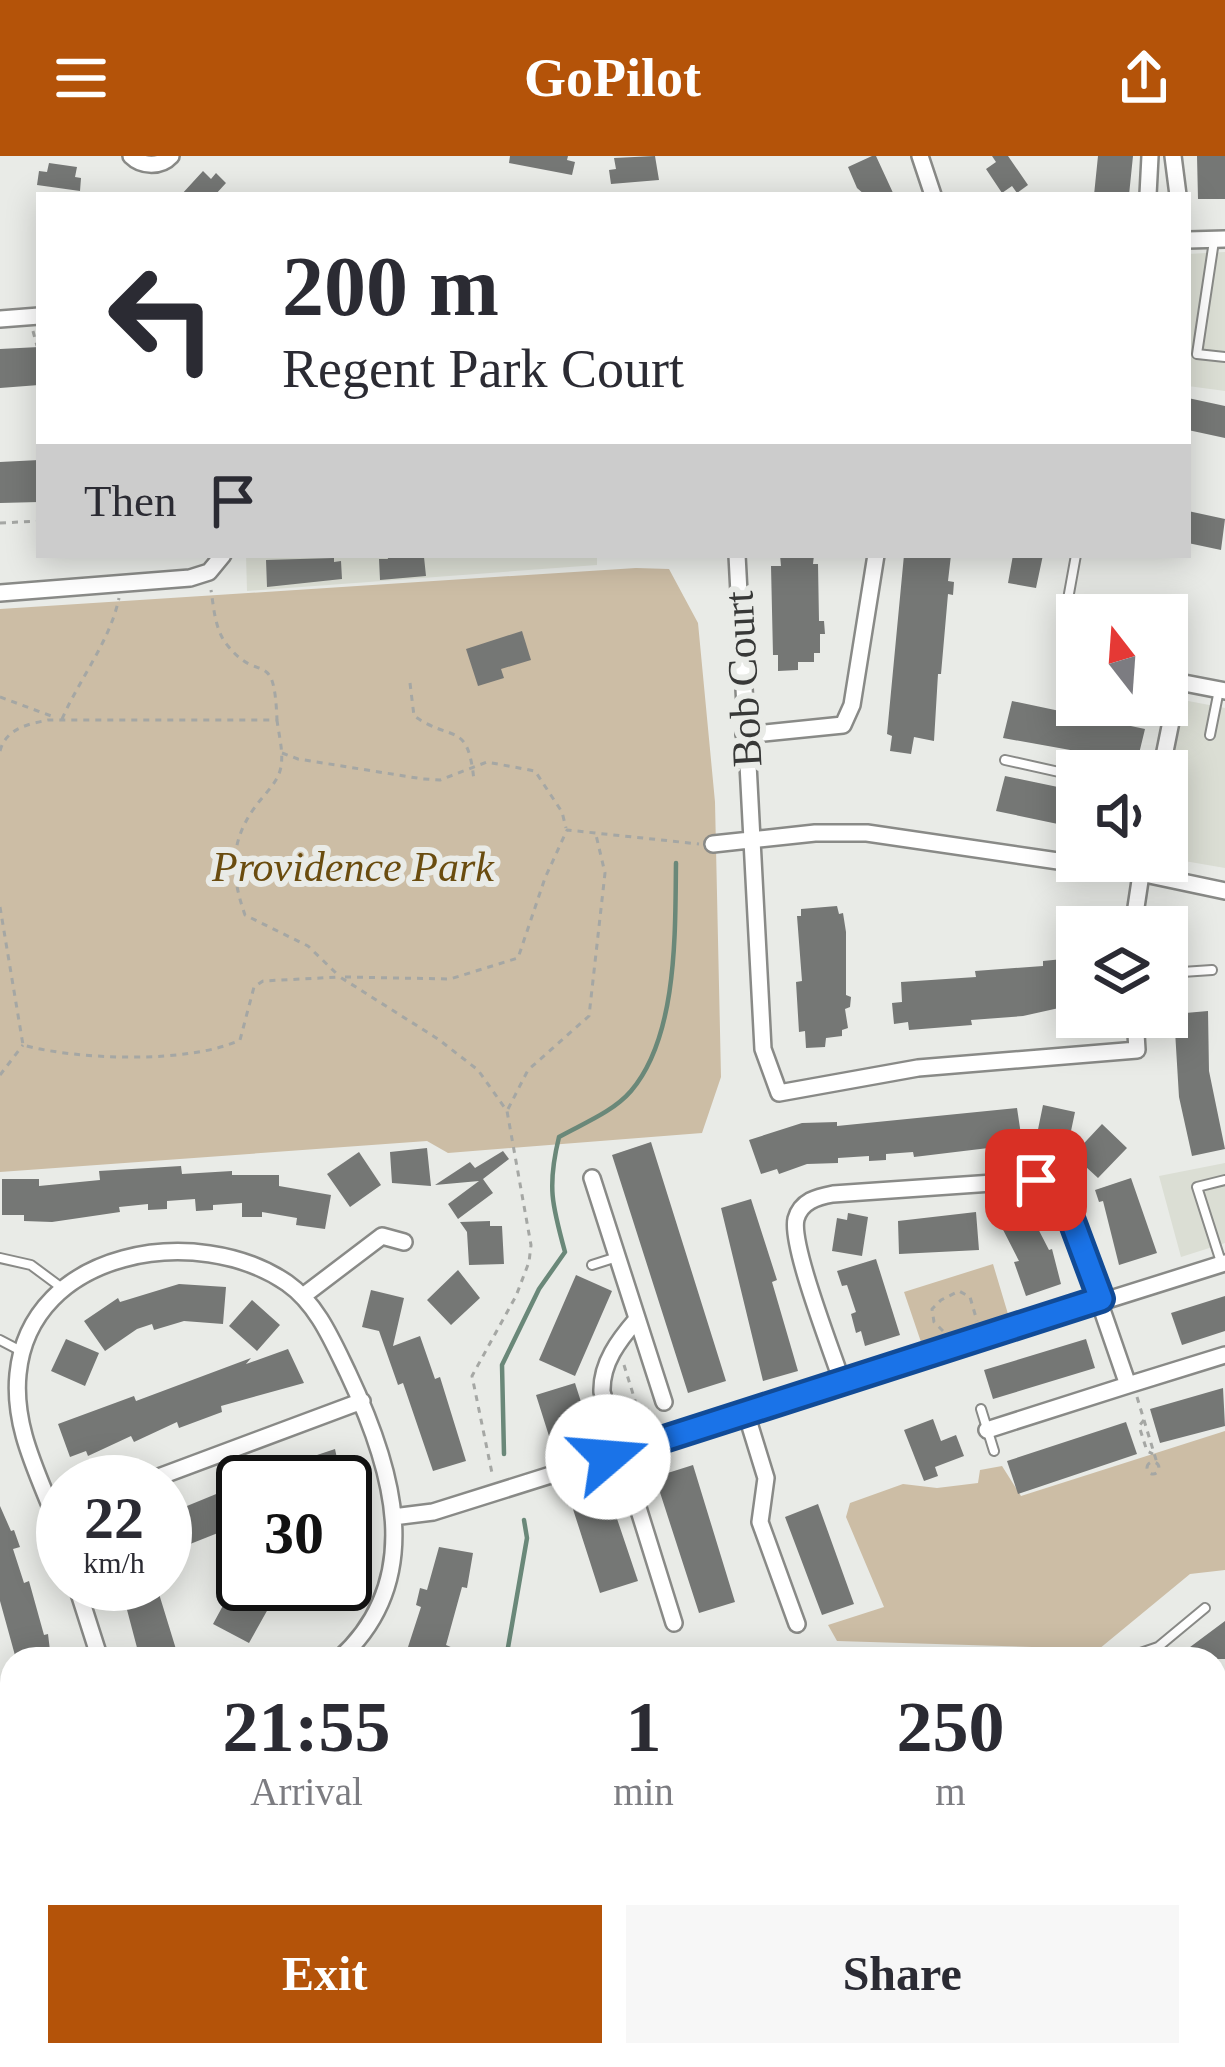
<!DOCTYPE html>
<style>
body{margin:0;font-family:"Times New Roman",serif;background:#f7f7f7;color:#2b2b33;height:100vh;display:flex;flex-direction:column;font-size:45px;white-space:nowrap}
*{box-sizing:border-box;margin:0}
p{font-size:39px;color:#7c7c81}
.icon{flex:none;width:66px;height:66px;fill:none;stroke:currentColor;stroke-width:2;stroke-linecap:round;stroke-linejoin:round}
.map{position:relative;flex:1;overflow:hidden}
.panel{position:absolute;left:0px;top:1491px;width:1227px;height:420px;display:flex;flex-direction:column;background:#fff;border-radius:36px 36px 0 0;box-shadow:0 6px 30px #0003}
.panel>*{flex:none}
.hud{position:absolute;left:36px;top:36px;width:1155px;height:366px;border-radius:0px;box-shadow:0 6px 30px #0003;background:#fff;color:#2b2b33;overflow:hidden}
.needle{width:78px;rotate:343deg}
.buttons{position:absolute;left:1056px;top:438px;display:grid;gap:24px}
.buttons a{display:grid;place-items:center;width:132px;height:132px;border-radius:0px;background:#fff;box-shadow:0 6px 30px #0003;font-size:60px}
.speed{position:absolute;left:36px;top:1299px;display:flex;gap:24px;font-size:60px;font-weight:700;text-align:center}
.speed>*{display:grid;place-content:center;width:156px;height:156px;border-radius:50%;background:#fff;box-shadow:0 6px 30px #0003;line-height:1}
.speed small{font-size:30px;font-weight:400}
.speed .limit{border:6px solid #111;border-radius:18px;background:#fff;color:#111}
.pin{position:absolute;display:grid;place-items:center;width:102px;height:102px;color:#fff;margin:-51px;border-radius:24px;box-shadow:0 6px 18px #0006}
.me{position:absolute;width:132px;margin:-66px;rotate:72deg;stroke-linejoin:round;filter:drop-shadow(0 0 9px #0008)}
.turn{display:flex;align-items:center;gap:42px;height:252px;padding:0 48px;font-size:54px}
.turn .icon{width:156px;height:156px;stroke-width:2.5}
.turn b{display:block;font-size:84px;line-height:102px}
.then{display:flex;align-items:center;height:114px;padding:0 48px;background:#0003;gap:24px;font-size:45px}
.eta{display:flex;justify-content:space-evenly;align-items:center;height:204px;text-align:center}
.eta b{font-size:72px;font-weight:800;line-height:84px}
.button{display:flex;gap:24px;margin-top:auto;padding:24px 48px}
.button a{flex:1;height:138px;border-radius:0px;background:#b45309;color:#fff;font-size:48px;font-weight:800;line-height:138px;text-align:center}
.button a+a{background:#f7f7f7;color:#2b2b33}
header{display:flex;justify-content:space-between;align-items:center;height:156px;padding:0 48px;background:#b45309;color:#fff;font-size:54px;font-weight:800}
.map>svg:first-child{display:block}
</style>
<header><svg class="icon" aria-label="menu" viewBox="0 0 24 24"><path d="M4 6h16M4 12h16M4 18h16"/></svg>GoPilot<svg class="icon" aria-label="share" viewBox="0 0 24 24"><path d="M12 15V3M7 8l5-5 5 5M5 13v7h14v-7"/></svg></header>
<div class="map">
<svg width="1225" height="1911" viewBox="0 0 1225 1911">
<rect width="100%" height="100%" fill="#e9ebe7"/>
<path fill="#dbded4" d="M 1225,96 L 1225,235 L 1188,230 L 1188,98 Z
M 246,399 L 597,399 L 597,409 L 247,435 Z
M 1183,544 L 1225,552 L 1225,712 L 1167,702 L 1167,619 Z
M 1225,1007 L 1225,1087 L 1181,1101 L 1159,1020 Z
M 0,1773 L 12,1775 L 12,1899 L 1215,1899 L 1215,1785 L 1225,1783 L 1225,1911 L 0,1911 Z"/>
<path fill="#ccbda5" d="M 636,412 L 669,413 L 698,467 L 715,646 L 721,921 L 702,977 L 448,997 L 427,985 L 0,1016 L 0,453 Z
M 993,1108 L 1008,1158 L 921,1186 L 904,1136 Z
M 1225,1275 L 1225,1414 L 1190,1418 L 1099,1493 L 837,1485 L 828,1469 L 884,1451 L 846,1361 L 850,1347 L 903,1328 L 937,1332 L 978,1327 L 980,1314 L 1002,1310 L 1021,1340 Z
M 0,1560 L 12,1598 L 12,1698 L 0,1693 Z
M 8,1850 L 12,1850 L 12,1899 L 128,1899 L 129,1911 L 2,1911 L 0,1857 Z
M 194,1899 C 239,1899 288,1897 331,1911 L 179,1911 Z"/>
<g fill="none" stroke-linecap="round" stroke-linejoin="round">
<path stroke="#6a8879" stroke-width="4.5" d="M 504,1298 L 502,1209 L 539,1133 L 565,1096 C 552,1049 547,1030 559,981 C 582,968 613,956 631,935 C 678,880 675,776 676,707
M 506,1503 L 527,1382 L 524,1364"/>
</g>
<path fill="#757775" d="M 510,0 L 568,0 L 567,4 L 575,6 L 572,19 L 509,7 Z
M 655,0 L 659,24 L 611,28 L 609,14 L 616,13 L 614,2 Z
M 872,0 L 876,0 L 894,39 L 865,39 L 857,32 L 848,11 Z
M 992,0 L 1008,0 L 1028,29 L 1017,37 L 1012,30 L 1002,37 L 986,13 L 996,6 Z
M 1098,0 L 1133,0 L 1129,39 L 1094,39 Z
M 1197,0 L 1225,0 L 1225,43 L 1198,43 Z
M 49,7 L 77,11 L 75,21 L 81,22 L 80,35 L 37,29 L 39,15 L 47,16 Z
M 203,15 L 211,23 L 216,17 L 226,27 L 215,39 L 181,39 Z
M 39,191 L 39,229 L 0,232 L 0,193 Z
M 1188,242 L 1225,250 L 1225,282 L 1188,274 Z
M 39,304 L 39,346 L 0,347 L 0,306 Z
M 1188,355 L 1225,363 L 1221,394 L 1188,387 Z
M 387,399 L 424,401 L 426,420 L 380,424 L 379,403 L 388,403 Z
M 780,399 L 814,399 L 813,408 L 818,408 L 819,465 L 824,465 L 825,478 L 820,478 L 820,497 L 814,497 L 814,506 L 798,506 L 798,514 L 778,515 L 778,499 L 773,499 L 771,410 L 781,410 Z
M 904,399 L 951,399 L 948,425 L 954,426 L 953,439 L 948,438 L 941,518 L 938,518 L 934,585 L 914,581 L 911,598 L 890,595 L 892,580 L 887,578 Z
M 1013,399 L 1043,399 L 1036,432 L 1008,427 Z
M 334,402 L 334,406 L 341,405 L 342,423 L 267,431 L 266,404 Z
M 522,475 L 531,504 L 501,513 L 504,522 L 478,530 L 466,493 Z
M 1012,545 L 1145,573 L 1137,606 L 1003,582 Z
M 1005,620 L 1077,635 L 1077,672 L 996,655 Z
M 837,750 L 839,758 L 843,757 L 846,776 L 846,839 L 851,841 L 850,851 L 845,853 L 848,872 L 842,874 L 842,880 L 826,882 L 825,891 L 806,892 L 805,875 L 799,876 L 796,826 L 802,825 L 797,760 L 801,760 L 801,753 Z
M 1073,802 L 1077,804 L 1077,848 L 1023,860 L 971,864 L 972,869 L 909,874 L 908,866 L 894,868 L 892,847 L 902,846 L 901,826 L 976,821 L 975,815 L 1043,810 L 1043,805 Z
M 1208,855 L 1209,915 L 1225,993 L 1192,1000 L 1179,941 L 1174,858 Z
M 1043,949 L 1075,956 L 1067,994 L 1035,988 Z
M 1017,952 L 1023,992 L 1006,995 L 1005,990 L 914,1001 L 913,996 L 886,998 L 886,1004 L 869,1005 L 869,1000 L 838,1002 L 838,1007 L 807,1008 L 779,1018 L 777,1013 L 761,1018 L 749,984 L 802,967 L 837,966 L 837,970 Z
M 1102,968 L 1127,992 L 1098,1022 L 1073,999 Z
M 651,986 L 726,1225 L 688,1237 L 612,999 Z
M 427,992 L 431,1030 L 392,1027 L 390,996 Z
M 503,995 L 509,1003 L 483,1023 L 493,1037 L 458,1063 L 448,1048 L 479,1025 L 435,1029 L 470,1006 L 475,1012 Z
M 359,996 L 381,1029 L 350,1051 L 327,1018 Z
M 181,1010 L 182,1018 L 232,1015 L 232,1019 L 279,1019 L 279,1030 L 331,1039 L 325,1073 L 296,1069 L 297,1062 L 262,1056 L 262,1061 L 242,1061 L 242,1047 L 213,1049 L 213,1054 L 196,1055 L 195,1043 L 167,1045 L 167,1053 L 148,1054 L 148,1048 L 119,1051 L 120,1056 L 52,1066 L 24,1065 L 24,1059 L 2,1059 L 2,1023 L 39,1023 L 39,1030 L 100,1024 L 99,1015 Z
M 1131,1022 L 1157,1097 L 1119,1109 L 1103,1045 L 1099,1046 L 1095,1034 Z
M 1028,1041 L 1037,1059 L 1032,1061 L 1049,1094 L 1052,1093 L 1061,1128 L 1026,1140 L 1014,1106 L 1019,1105 L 995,1058 Z
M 751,1043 L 777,1124 L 772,1126 L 798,1215 L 763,1225 L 721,1052 Z
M 976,1056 L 979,1094 L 899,1098 L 898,1065 Z
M 848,1057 L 868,1061 L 862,1100 L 832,1095 L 837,1062 L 847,1064 Z
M 490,1065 L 490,1070 L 502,1070 L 504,1108 L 469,1109 L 467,1076 L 460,1066 Z
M 876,1103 L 900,1179 L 865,1190 L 861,1175 L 856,1177 L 851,1158 L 856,1156 L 847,1129 L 842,1130 L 837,1115 Z
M 458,1114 L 480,1142 L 451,1169 L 427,1144 Z
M 576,1119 L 612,1135 L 575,1220 L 539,1204 Z
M 179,1128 L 226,1131 L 223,1168 L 184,1165 L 154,1174 L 152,1168 L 137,1173 L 105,1195 L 84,1165 L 118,1142 L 120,1146 Z
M 371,1134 L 404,1142 L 393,1190 L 420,1180 L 435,1223 L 440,1221 L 466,1305 L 433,1315 L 403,1227 L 398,1229 L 379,1175 L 362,1171 Z
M 1225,1140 L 1225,1175 L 1182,1189 L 1171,1157 Z
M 252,1144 L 280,1169 L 257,1195 L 229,1170 Z
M 66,1183 L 99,1197 L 85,1230 L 51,1215 Z
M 1086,1183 L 1095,1212 L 993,1243 L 984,1214 Z
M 288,1193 L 304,1227 L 221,1250 L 222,1256 L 179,1272 L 177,1266 L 134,1286 L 131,1280 L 88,1300 L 86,1295 L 70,1301 L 58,1268 L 134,1240 L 136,1245 L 251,1202 L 246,1208 Z
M 575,1227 L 588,1268 L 549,1280 L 536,1239 Z
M 1223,1232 L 1225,1270 L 1160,1287 L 1150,1253 Z
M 933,1263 L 941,1285 L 956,1279 L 964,1300 L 935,1311 L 938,1320 L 924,1325 L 904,1274 Z
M 1126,1266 L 1137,1298 L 1018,1338 L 1007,1305 Z
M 335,1293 L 342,1326 L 303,1326 L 298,1312 L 310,1309 L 308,1302 Z
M 693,1309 L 735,1446 L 699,1457 L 655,1321 Z
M 243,1327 L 243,1367 L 165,1398 L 165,1359 Z
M 608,1336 L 638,1425 L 600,1437 L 571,1347 Z
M 818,1348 L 854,1448 L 822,1459 L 785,1361 Z
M 0,1350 L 11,1375 L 14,1374 L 20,1391 L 13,1393 L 24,1427 L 29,1425 L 44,1479 L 48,1478 L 51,1503 L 16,1503 L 0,1445 Z
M 439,1391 L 473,1397 L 467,1432 L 462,1431 L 446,1489 L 453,1492 L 448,1503 L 408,1503 L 413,1493 L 408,1491 L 421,1451 L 416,1449 L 420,1432 L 427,1434 Z
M 137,1428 L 156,1428 L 179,1503 L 140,1503 L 126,1450 L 122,1452 L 117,1435 Z
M 232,1433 L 268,1453 L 249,1487 L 213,1468 Z
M 1225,1465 L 1225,1503 L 1174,1503 Z"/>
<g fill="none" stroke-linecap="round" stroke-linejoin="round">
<g stroke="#898a87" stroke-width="12">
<path id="service" d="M 1214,85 L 1197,198 L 1225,201
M 1064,465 L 1076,399
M 1210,579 L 1219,534
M 1005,604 L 1077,620
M 1167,817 L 1212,814
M 0,1102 L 31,1109 L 62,1132
M 1221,1106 L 1197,1031 L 1225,1024
M 592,1109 L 617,1101
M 0,1184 L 21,1195
M 981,1253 L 994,1295
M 1123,1503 L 1158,1491 L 1205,1452"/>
</g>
<g stroke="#898a87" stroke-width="20">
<path id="minor" d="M 131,0 C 142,11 161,11 171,0
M 920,0 L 933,39
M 1173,0 L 1178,39
M 1148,39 L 1150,0
M 1188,84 L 1225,83
M 0,163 L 39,160
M 737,399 L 763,893 L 779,937 L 918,912 L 1137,894 L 1135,861
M 0,437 L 190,422 L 209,416 L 223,399
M 744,579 L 843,569 L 852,549 L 876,399
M 1161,615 L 1179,526 L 1225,535
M 713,688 L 815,677 L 867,677 L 1140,717 L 1225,735
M 1133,771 L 1143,705
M 592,1022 L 664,1246
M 303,1140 L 382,1080 L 404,1086
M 637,1163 C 619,1184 601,1207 602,1236 L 674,1467
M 842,1226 C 832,1195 790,1089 796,1063 C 801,1045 817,1041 833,1038 L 1037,1024 L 1052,1030 L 1063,1041 L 1128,1229 L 1225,1199
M 746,1257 L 766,1322 L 760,1366 L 797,1468
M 987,1274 L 1128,1229
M 145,1326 L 362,1245
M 393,1361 L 433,1356 L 1225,1107
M 63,1384 C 45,1329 12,1278 18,1218 C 30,1093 198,1066 287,1127 C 317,1148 332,1184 348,1217 C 392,1310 428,1423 339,1503
M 76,1428 L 100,1503
M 0,1751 L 12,1754
M 1215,1766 L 1225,1763"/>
</g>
<path stroke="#a5a7a4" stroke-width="3" stroke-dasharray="6 6" stroke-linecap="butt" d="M 33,175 L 37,190
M 0,367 L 39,365
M 410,527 L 414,560 C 453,587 468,564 474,625
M 0,541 L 54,561
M 62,563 C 80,522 110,485 119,442
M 277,564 C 279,581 286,604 278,620 C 273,631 262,641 255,651 C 229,687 231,719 245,759 L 308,790 L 337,818
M 0,595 C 6,572 29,568 48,564 L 277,564 C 274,489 260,530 228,490 C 215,475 214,453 211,434
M 282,597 L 298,603 L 423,623 L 440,624 L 487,606 L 535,615 L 562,656 L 566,672
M 0,751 L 23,889 C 77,904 189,908 240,884 L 254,831 L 263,825 L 340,821 L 438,883 L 478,914 L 507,955 L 531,1089 L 529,1106 L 516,1140 L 472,1220 L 492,1317
M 345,821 L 450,823 L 518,802 L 545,722 L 567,674 L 699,688
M 0,919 L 23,889
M 508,953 L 528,914 L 589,860 L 605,717 L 596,679
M 943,1175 L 934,1166 L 932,1153 L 941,1144 L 959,1135 L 970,1141 L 977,1165
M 624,1209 L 643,1270
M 1137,1241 L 1157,1307
M 1144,1264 L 1139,1270 L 1147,1295 L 1153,1298
M1147 1312a6 6 0 1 1 12 0a6 6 0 1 1-12 0Z
M 0,1721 L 12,1723
M 1215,1735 L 1225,1731"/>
<use href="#service" stroke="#fff" stroke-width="8"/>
<use href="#minor" stroke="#fff" stroke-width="15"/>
</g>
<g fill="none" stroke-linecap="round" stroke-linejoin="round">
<g stroke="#114b97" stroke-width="30">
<path id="route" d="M 608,1301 L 1101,1143 L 1063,1041 L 1052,1030 L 1036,1024"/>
</g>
<use href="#route" stroke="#1a73e8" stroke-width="21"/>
</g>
<g text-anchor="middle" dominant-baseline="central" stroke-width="12" stroke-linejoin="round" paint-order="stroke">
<g font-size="42" fill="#373837" stroke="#e9ebe7">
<text transform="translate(743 523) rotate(-93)">Bob Court</text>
</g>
<g font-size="42" font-style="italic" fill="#6a4c0f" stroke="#e9ebe7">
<text x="353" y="711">Providence Park</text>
</g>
</g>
</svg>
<div class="buttons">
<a><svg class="needle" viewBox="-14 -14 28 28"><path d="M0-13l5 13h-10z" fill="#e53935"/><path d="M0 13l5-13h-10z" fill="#7c7c81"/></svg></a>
<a><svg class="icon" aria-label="sound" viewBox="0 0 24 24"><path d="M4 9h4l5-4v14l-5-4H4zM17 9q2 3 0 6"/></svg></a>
<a><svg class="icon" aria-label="layers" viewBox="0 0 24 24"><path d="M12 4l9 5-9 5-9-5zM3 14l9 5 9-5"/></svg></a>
</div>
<div class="speed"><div>22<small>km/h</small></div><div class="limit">30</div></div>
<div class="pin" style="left:1036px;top:1024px;background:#d93025"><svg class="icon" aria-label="arrive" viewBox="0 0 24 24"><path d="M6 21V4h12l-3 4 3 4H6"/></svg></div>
<svg class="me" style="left:608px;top:1301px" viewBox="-20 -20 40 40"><circle r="19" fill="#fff"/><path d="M0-13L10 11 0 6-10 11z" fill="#1a73e8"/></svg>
<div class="hud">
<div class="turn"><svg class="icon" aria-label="left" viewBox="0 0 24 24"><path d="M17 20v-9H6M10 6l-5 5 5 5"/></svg><div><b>200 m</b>Regent Park Court</div></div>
<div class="then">Then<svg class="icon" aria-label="arrive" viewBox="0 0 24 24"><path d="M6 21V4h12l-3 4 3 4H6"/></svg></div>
</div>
<section class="panel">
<div class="eta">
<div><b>21:55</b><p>Arrival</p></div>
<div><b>1</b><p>min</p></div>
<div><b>250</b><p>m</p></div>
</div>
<div class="button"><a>Exit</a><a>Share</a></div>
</section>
</div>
